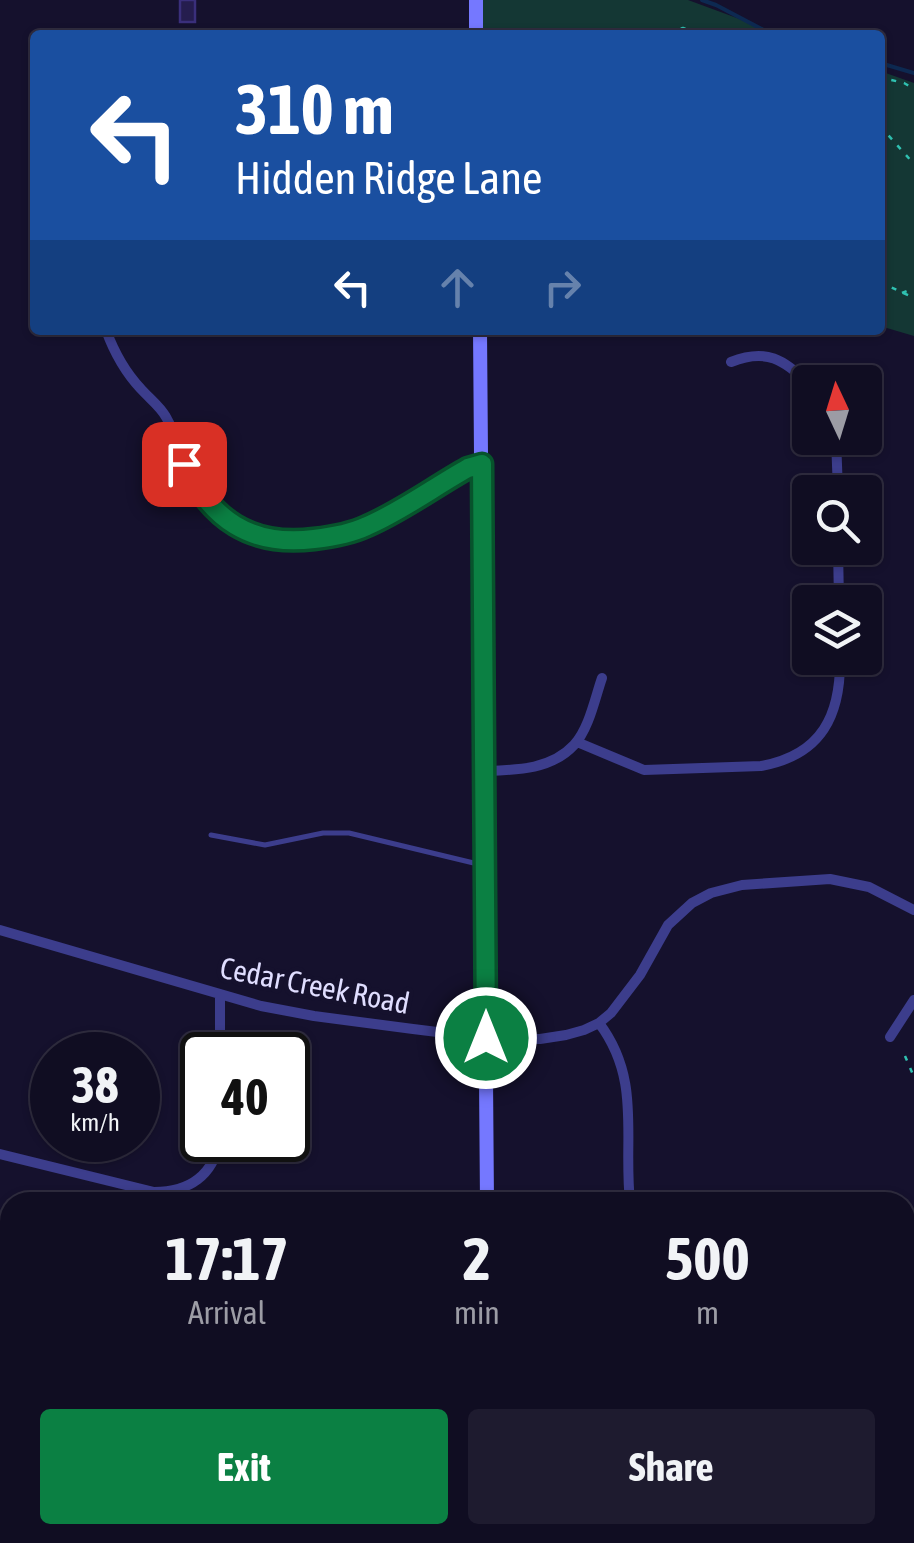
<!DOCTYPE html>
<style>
body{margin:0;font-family:"Asap Condensed",sans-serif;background:#1e1b2f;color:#f1f3f6;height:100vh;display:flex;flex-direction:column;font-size:38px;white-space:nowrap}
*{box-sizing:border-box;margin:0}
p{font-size:32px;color:#9c9ca5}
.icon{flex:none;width:55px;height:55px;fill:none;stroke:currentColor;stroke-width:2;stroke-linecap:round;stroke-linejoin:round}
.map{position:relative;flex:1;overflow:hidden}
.drawer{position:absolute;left:0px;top:1192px;width:915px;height:352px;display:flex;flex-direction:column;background:#100d22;border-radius:30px 30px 0 0;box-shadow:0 2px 8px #0004,0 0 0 2px #302d40}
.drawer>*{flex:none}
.guide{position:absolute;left:30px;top:30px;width:855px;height:305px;border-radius:10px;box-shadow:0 2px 8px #0004,0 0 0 2px #302d40;background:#1a4fa0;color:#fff;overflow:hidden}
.needle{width:65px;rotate:356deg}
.tools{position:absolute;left:792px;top:365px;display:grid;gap:20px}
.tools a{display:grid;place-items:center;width:90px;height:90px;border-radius:10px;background:#100d22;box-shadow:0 2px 8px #0004,0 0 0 2px #302d40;font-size:50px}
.speed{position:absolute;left:30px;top:1032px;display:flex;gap:20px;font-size:50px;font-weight:700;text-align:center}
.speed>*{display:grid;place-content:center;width:130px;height:130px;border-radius:50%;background:#100d22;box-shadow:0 2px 8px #0004,0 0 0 2px #302d40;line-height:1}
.speed small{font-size:25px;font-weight:400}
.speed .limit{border:5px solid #111;border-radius:15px;background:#fff;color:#111}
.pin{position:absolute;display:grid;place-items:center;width:85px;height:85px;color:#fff;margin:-42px;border-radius:20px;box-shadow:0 5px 15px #0006}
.me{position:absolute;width:110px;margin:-55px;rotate:0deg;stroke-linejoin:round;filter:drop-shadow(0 0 8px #0008)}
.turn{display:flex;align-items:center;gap:35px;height:210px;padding:0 40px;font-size:45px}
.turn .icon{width:130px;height:130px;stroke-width:2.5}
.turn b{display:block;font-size:70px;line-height:85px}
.lanes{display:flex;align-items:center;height:95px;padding:0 40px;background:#0003;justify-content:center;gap:50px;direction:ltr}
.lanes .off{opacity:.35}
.eta{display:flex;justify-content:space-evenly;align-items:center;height:170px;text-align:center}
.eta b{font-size:60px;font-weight:700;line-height:70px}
.primary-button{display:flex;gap:20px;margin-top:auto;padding:20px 40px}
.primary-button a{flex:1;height:115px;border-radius:10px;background:#0b8043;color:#fff;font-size:40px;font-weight:700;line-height:115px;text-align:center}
.primary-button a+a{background:#1e1b2f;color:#f1f3f6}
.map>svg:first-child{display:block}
</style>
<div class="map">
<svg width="914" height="1543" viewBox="0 0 914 1543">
<rect width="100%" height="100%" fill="#15112d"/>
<path fill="#143734" d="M 476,0 L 688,0 L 783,35 L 476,35 Z
M 880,71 L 914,83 L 914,336 L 880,326 Z
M 914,1268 L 914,1346 L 905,1347 L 905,1283 Z"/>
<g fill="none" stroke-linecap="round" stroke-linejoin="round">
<path stroke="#0d2951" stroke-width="4" d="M 702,0 L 716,5 L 773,35
M 880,63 L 914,73"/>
</g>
<path fill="#251d4e" stroke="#3a2f7b" stroke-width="2.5" d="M 180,0 L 195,0 L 195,22 L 180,22 Z"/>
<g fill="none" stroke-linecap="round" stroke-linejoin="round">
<path stroke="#30c1b1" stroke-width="2.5" stroke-dasharray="5 8" stroke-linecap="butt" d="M 670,35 L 672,32 L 683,28 L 700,35
M 880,84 L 887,79 L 904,83 L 914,89
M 880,126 L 914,164
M 880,282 L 914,298
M 902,293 L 914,288
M 905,1056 L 914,1077"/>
<path stroke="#3c3d8c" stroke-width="5" d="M 211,835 L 265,845 L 323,833 L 349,833 L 482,865
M 865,1535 L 865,1543"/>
<path stroke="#3c3d8c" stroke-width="10" d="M 106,330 C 114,352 125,372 141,389 C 149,398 160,406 166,417 C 179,439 182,467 196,488 C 232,544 311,552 368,526 C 403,510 435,487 468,468 L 482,464
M 731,362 C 766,348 784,359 810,385
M 836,438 L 838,492
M 838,548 L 839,602
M 577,742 L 644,770 L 761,766 C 822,755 841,715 840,658
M 484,771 C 516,770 551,770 574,745 C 589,729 595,698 602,678
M 0,930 L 261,1006 L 314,1016 L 413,1029 L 486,1038 L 540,1039 L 566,1035 L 584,1030 L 599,1023 L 611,1013 L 640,975 L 668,925 L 692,903 L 711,893 L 742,885 L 830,879 L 869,887 L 914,910
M 599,1023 C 642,1080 623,1137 630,1202
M 890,1037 L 914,1000
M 220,1055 L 220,994
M 0,1154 L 154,1192 C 189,1192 213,1176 220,1140
M 0,1383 L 10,1383
M 152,1543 L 152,1535"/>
<path stroke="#7578ff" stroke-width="14" d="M 476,0 L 476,35
M 480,330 L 487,1202
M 491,1535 L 491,1543"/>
</g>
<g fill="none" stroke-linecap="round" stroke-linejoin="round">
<g stroke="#07532c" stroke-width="25">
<path id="route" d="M 184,464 C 211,519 250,547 314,539 C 332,537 350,534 367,526 C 402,511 434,487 468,468 L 482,464 L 486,1038"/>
</g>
<use href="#route" stroke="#0b8043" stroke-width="18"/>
</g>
<g text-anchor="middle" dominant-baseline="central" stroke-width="9" stroke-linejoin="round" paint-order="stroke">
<g font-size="30" fill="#e0deff" stroke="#15112d">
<text transform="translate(315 985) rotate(11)">Cedar Creek Road</text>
</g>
</g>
</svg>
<div class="tools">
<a><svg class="needle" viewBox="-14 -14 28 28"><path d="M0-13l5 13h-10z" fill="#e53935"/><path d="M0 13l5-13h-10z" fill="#9c9ca5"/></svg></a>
<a><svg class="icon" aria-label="search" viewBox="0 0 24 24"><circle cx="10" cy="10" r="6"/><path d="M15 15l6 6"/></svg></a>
<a><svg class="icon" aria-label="layers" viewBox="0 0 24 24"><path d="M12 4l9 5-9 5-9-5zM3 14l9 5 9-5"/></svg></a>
</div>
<div class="speed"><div>38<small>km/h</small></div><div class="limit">40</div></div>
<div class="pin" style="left:184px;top:464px;background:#d93025"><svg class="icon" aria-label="arrive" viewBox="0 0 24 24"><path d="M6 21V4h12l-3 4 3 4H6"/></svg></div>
<svg class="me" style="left:486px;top:1038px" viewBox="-20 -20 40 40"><circle r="17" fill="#0b8043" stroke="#fff" stroke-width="3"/><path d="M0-11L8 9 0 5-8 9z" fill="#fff"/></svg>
<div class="guide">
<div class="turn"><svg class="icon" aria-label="left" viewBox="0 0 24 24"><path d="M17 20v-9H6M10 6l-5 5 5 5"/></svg><div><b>310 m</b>Hidden Ridge Lane</div></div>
<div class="lanes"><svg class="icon" aria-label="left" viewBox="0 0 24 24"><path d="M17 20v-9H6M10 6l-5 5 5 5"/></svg><svg class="icon off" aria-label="ahead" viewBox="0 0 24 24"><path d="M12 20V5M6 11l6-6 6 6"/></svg><svg class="icon off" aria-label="right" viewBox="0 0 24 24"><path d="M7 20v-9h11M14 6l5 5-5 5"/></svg></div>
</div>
<section class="drawer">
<div class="eta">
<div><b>17:17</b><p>Arrival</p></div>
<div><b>2</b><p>min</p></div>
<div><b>500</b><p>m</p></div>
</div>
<div class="primary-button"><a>Exit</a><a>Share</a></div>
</section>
</div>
